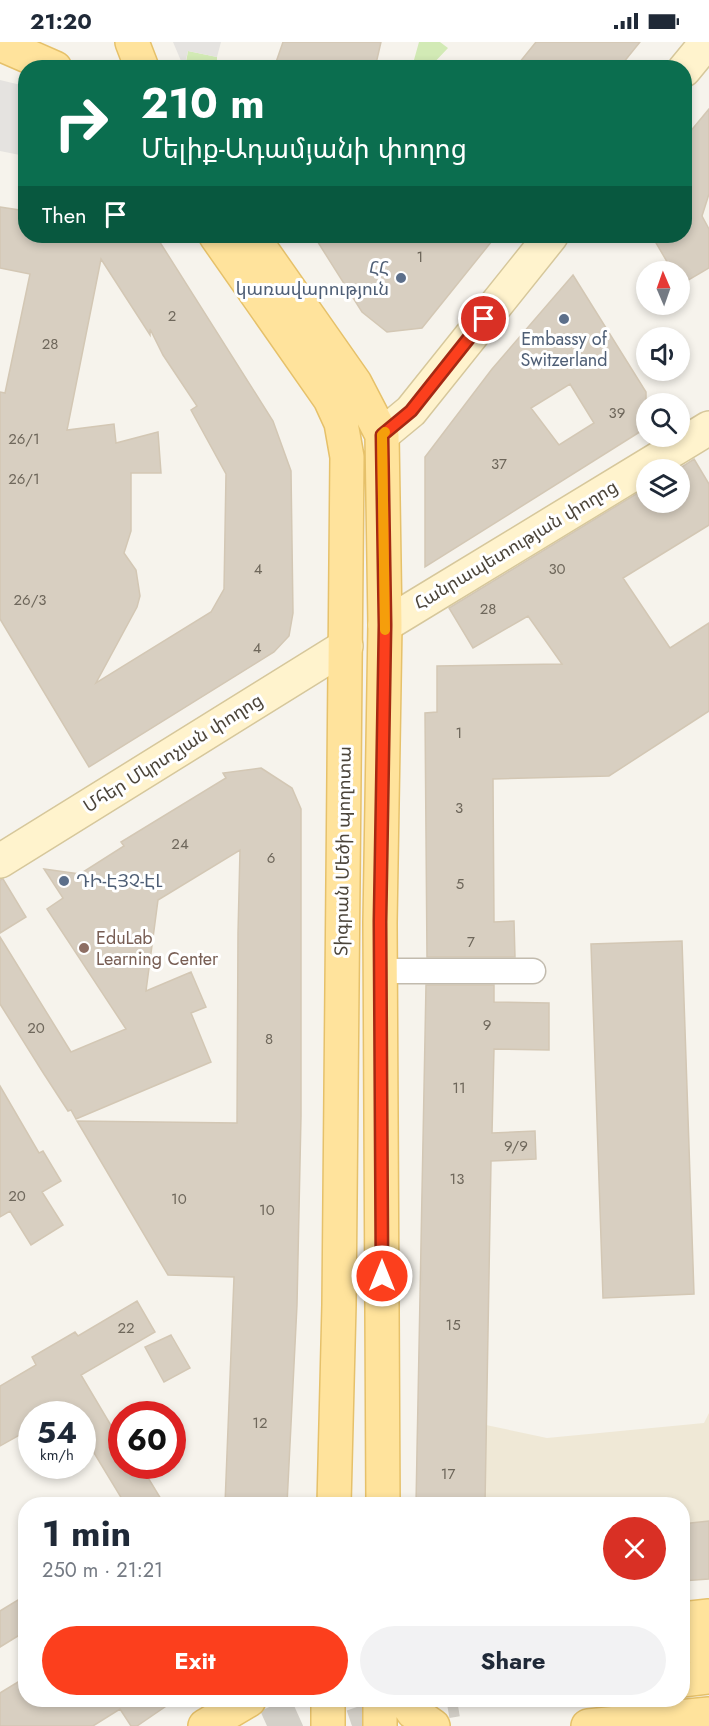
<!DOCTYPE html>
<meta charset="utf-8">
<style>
body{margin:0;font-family:Jost,"Noto Sans Armenian",sans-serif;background:#f2f2f3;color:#1f2937;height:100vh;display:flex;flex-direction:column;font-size:22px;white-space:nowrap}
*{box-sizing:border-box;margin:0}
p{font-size:20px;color:#747a83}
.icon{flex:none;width:33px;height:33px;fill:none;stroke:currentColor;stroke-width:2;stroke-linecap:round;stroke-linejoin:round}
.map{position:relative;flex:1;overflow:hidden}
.sheet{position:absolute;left:18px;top:1455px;width:672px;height:210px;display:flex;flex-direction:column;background:#fff;border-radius:24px;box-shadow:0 3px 9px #0003}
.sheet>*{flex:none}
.banner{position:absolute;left:18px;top:18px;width:674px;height:183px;border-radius:24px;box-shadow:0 3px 9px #0003;background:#0b6e4f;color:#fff;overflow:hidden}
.needle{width:39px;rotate:358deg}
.controls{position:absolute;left:636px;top:219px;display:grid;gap:12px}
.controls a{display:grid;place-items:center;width:54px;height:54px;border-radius:50%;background:#fff;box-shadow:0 3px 9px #0003;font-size:30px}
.speed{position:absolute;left:18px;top:1359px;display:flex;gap:12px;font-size:30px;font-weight:700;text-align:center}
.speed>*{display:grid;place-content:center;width:78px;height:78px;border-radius:50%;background:#fff;box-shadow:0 3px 9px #0003;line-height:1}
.speed small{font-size:15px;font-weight:400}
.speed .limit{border:9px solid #d22;background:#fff;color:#111}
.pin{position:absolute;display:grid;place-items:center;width:51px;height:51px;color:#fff;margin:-26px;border:3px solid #fff;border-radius:50%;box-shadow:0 2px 6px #0007}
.me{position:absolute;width:66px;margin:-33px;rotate:0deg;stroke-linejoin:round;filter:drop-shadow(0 0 4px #0008)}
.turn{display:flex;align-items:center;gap:21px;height:126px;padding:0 24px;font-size:27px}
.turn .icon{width:78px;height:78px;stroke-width:2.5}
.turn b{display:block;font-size:42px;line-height:51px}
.then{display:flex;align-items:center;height:57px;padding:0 24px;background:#0003;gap:12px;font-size:22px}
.round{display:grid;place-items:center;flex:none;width:63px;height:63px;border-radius:32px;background:#f2f2f3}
.headline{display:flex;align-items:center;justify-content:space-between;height:102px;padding:0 24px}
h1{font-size:36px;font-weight:700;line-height:45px}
.button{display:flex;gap:12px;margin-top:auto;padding:12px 24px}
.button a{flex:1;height:69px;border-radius:36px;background:#fc3f1d;color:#fff;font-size:24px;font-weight:700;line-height:69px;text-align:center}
.button a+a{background:#f2f2f3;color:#1f2937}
.status{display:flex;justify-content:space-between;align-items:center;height:42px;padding:0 30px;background:#fff;direction:ltr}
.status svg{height:16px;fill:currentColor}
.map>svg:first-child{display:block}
</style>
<div class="status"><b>21:20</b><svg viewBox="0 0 49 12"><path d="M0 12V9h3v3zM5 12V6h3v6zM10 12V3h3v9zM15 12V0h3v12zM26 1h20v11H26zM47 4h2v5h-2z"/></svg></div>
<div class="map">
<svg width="709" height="1684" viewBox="0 0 709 1684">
<rect width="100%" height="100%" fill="#f6f3ec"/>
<path fill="#efe8d6" d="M 709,1371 L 709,1536 L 683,1538 L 682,1462 L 416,1462 L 417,1382 L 486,1383 L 547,1396 L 704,1381 Z"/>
<path fill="#d2eab5" d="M 419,0 L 440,0 L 448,6 L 430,25 L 412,25 Z
M 188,9 L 217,15 L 217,25 L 185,26 Z"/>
<path fill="#e5e3e0" d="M 173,0 L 221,0 L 217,15 L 188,9 L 184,26 Z
M 0,38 L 25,44 L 25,114 L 0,109 Z"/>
<path fill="#d8cfc1" stroke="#d3c7b4" stroke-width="1.5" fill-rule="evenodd" d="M 283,0 L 381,0 L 375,26 L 274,26 Z
M 536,0 L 640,0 L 619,26 L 515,26 Z
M 709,67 L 709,152 L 702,174 L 709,187 L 709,226 L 680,243 L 680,230 L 673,230 L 652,194 L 684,194 L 684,97 Z
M 0,165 L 26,169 L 26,194 L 156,194 L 273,379 L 291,429 L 293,571 L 289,594 L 274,610 L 89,725 L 0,577 L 0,350 L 5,351 L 30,232 L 0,226 ZM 101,217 L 150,293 L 150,287 L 163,313 L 197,364 L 191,368 L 226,432 L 224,547 L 211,570 L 96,641 L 137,565 L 140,554 L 136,528 L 124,511 L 131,489 L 131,431 L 161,431 L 158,390 L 116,401 L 114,382 L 67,388 Z
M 314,194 L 496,194 L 422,286 L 387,290 L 362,270 Z
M 573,233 L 646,350 L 646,386 L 425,525 L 425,415 L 492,327 ZM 570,342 L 594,381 L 559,403 L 531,366 Z
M 694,417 L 709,442 L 709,483 L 623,536 L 670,606 L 709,581 L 709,669 L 609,734 L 493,737 L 494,880 L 514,879 L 515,915 L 427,915 L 425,671 L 437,670 L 437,624 L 562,622 L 528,574 L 473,606 L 449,566 L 646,446 L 646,460 L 680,460 L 680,428 L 677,428 Z
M 261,726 L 292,746 L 301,767 L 301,1074 L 297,1263 L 287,1462 L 225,1462 L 234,1235 L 168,1233 L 77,1079 L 237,1081 L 238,891 L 240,808 L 158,858 L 146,949 L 191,930 L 206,965 L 191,971 L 211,1020 L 76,1077 L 71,1068 L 68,1069 L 42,1029 L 0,962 L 0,895 L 71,1010 L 126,987 L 47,867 L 63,856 L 44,827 L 80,832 L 124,804 L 121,800 L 226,736 L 223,731 Z
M 3,837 L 26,875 L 0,891 L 0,838 Z
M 682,899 L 694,1252 L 603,1256 L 591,902 Z
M 426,943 L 494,943 L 494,960 L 549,961 L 549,1008 L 494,1007 L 492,1091 L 535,1089 L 536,1117 L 491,1119 L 485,1462 L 416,1462 Z
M 0,1044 L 39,1111 L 43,1109 L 61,1139 L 42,1150 L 63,1183 L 31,1203 L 10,1169 L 0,1175 Z
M 137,1259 L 155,1290 L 81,1333 L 122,1402 L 122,1424 L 141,1424 L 164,1462 L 125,1462 L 82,1391 L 82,1372 L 32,1372 L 32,1386 L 0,1404 L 0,1344 L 36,1323 L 32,1315 L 75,1290 L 78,1294 Z
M 171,1293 L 190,1326 L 164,1340 L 145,1305 Z
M 709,1479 L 709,1537 L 682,1539 L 682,1482 Z
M 26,1553 L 26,1589 L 0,1605 L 0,1569 Z
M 26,1635 L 26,1658 L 175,1658 L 137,1684 L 131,1684 L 120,1667 L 93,1684 L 0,1684 L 0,1651 Z"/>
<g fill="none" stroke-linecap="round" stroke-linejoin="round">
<path stroke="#d4d0c8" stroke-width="33" stroke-dasharray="33 16" stroke-linecap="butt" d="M 267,1684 L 325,1658
M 352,1684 L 399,1668 L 457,1658"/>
<g stroke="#c2bbae" stroke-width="27">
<path id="street" d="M 380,929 L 533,929"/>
</g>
<g stroke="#d6c79b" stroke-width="36">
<path id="secondary" d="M 684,28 L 707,0
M 382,393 L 411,369 L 551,194
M 385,583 L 709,386
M 0,819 L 346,604"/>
</g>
<g stroke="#e6c16a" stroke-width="36">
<path id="primary" d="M 132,0 L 142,26
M 0,2 L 55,26
M 216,194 L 330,357 L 341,381 L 347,415 L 339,1263 L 334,1462
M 252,194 L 355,341 L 382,393 L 385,583 L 380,881 L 383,1462
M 682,1577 L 709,1574
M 682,1604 L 709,1603
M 682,1638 L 709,1635
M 405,1658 L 413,1670 L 433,1684
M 205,1684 L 249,1658
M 328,1684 L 328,1658
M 380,1684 L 380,1658
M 588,1684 L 709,1672"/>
</g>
<use href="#street" stroke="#fff" stroke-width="24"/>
<use href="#secondary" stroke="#fff3cd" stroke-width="33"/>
<use href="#primary" stroke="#ffe39c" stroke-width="33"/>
</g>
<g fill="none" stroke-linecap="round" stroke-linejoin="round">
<g stroke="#a42913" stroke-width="15">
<path id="route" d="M 382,1234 L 380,880 L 385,583 L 382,393 L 411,369 L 484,277"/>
</g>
<use href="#route" stroke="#fc3f1d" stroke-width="10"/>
<path stroke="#f59e0b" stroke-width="10" d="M 385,390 L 382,393 L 385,588"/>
</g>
<g fill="#5c6f8a" stroke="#fff" stroke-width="2">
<circle cx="401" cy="236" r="6"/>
<circle cx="564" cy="277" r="6"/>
<circle cx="64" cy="839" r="6"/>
</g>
<circle fill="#8d6e63" stroke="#fff" stroke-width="2" cx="84" cy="906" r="6"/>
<g text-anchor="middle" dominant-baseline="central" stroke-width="6" stroke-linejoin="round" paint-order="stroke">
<g font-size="15" fill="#6e675b">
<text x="420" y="215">1</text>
<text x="172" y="274">2</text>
<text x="50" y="302">28</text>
<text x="617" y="371">39</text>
<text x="24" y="397">26/1</text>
<text x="499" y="422">37</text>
<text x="24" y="437">26/1</text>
<text x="258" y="527">4</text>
<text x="557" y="527">30</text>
<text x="30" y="558">26/3</text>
<text x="488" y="567">28</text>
<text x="257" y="606">4</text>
<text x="459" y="691">1</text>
<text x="459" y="766">3</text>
<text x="180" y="802">24</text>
<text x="271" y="816">6</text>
<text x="460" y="842">5</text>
<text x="471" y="900">7</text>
<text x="487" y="983">9</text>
<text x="36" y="986">20</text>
<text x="269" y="997">8</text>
<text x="459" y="1046">11</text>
<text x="516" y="1104">9/9</text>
<text x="457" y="1137">13</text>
<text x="17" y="1154">20</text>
<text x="179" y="1157">10</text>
<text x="267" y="1168">10</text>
<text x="453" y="1283">15</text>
<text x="126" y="1286">22</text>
<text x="260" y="1381">12</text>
<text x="448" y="1432">17</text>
</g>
<g font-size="18" fill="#4e5e75" stroke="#fff" text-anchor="end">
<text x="389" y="226">ՀՀ<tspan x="389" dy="21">կառավարություն</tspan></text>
<text x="564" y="297" text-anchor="middle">Embassy of<tspan x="564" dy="21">Switzerland</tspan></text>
<text x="76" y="839" text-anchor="start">ԴԻ-ԷՅՉ-ԷԼ</text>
</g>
<g font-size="18" fill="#4b4439" stroke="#fff">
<text transform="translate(516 503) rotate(-31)">Հանրապետության փողոց</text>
<text transform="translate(173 711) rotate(-32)">Մհեր Մկրտչյան փողոց</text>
<text transform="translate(343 809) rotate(-89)">Տիգրան Մեծի պողոտա</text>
</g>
<g font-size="18" fill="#785e54" stroke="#fff" text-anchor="start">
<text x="96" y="896">EduLab<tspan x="96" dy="21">Learning Center</tspan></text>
</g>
</g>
</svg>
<div class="controls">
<a><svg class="needle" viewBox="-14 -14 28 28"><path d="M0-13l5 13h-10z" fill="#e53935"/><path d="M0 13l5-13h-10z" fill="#747a83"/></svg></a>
<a><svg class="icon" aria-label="sound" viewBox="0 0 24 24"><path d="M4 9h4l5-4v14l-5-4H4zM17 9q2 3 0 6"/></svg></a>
<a><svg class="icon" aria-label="search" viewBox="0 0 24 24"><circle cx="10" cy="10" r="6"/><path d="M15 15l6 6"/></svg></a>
<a><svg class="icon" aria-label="layers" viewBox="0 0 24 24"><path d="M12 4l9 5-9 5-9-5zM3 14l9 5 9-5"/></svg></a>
</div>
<div class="speed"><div>54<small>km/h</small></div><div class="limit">60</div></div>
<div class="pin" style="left:484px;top:277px;background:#d93025"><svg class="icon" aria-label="arrive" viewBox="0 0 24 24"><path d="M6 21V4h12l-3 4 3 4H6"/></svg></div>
<svg class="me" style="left:382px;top:1234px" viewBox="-20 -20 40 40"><circle r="17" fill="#fc3f1d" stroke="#fff" stroke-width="3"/><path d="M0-11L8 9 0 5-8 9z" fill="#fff"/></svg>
<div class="banner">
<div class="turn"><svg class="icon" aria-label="right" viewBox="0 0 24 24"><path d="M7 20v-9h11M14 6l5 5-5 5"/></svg><div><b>210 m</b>Մելիք-Ադամյանի փողոց</div></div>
<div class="then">Then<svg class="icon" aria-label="arrive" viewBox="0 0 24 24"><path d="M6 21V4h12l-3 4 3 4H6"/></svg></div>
</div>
<section class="sheet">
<div class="headline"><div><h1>1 min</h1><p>250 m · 21:21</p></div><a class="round" style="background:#d93025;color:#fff"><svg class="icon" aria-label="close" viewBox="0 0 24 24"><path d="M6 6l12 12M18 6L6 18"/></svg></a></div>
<div class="button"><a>Exit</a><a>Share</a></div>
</section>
</div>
